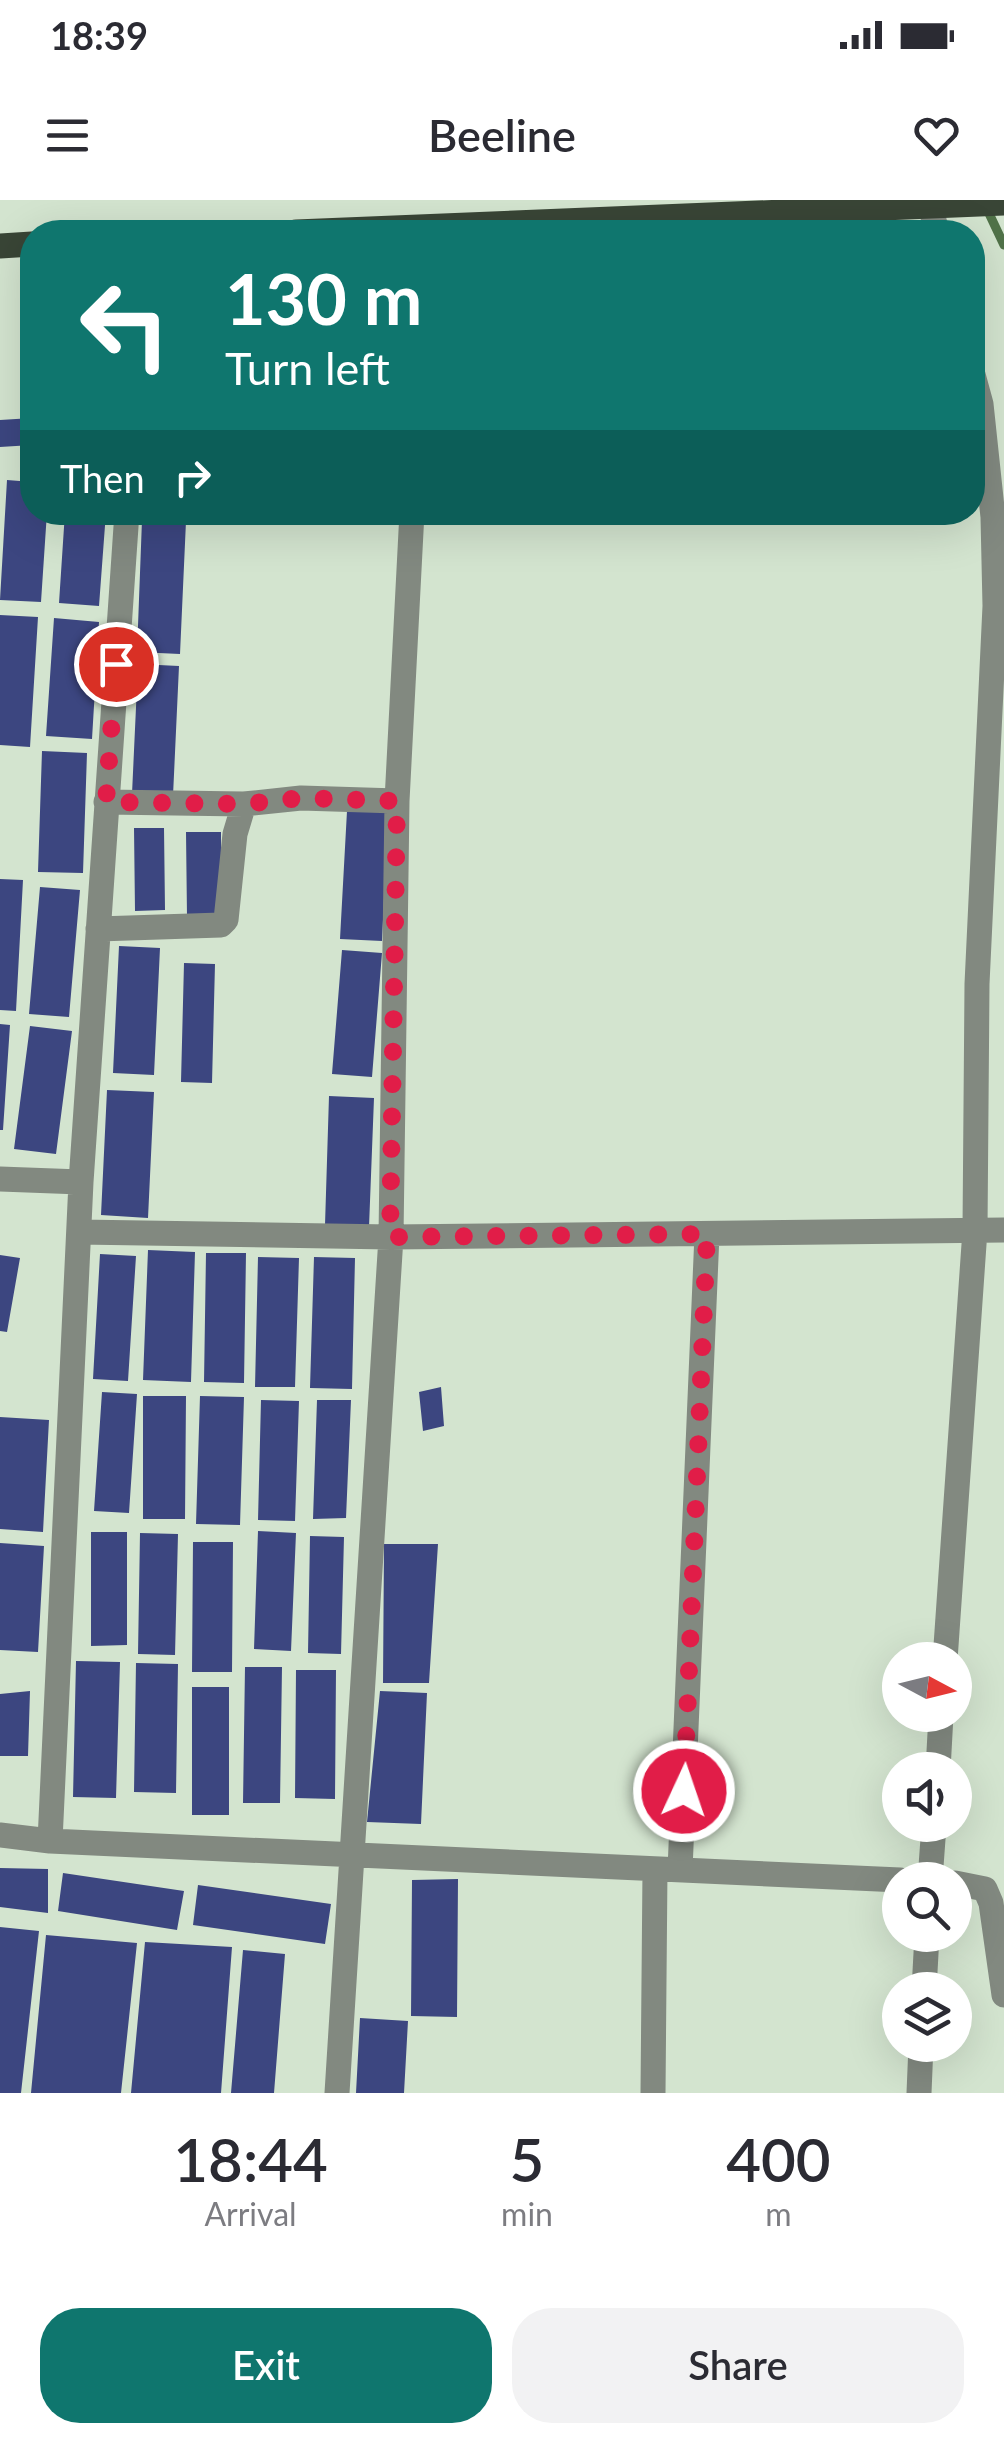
<!DOCTYPE html>
<style>
body{margin:0;font-family:Lato,sans-serif;background:#f2f2f3;color:#2b2b33;height:100vh;display:flex;flex-direction:column;font-size:38px;white-space:nowrap}
*{box-sizing:border-box;margin:0}
p{font-size:32px;color:#7c7c81}
.icon{flex:none;width:55px;height:55px;fill:none;stroke:currentColor;stroke-width:2;stroke-linecap:round;stroke-linejoin:round}
.map{position:relative;height:1893px;overflow:hidden}
.details{display:flex;flex-direction:column;background:#fff;flex:1}
.details>*{flex:none}
.hud{position:absolute;left:20px;top:20px;width:965px;height:305px;border-radius:40px;box-shadow:0 10px 40px #0002;background:#0f766e;color:#fff;overflow:hidden}
.needle{width:65px;rotate:97deg}
.fabs{position:absolute;left:882px;top:1442px;display:grid;gap:20px}
.fabs a{display:grid;place-items:center;width:90px;height:90px;border-radius:50%;background:#fff;box-shadow:0 10px 40px #0002;font-size:50px}
.pin{position:absolute;display:grid;place-items:center;width:85px;height:85px;color:#fff;margin:-42px;border:5px solid #fff;border-radius:50%;box-shadow:0 2px 10px #0007}
.me{position:absolute;width:110px;margin:-55px;rotate:3deg;stroke-linejoin:round;filter:drop-shadow(0 0 8px #0008)}
.turn{display:flex;align-items:center;gap:35px;height:210px;padding:0 40px;font-size:45px}
.turn .icon{width:130px;height:130px;stroke-width:2.5}
.turn b{display:block;font-size:70px;line-height:85px}
.then{display:flex;align-items:center;height:95px;padding:0 40px;background:#0003;gap:20px;font-size:38px}
.eta{display:flex;justify-content:space-evenly;align-items:center;height:170px;text-align:center}
.eta b{font-size:60px;font-weight:600;line-height:70px}
.action{display:flex;gap:20px;margin-top:auto;padding:20px 40px}
.action a{flex:1;height:115px;border-radius:40px;background:#0f766e;color:#fff;font-size:40px;font-weight:600;line-height:115px;text-align:center}
.action a+a{background:#f2f2f3;color:#2b2b33}
.status{display:flex;justify-content:space-between;align-items:center;height:70px;padding:0 50px;background:#fff;direction:ltr}
.status svg{height:28px;fill:currentColor}
header{display:flex;justify-content:space-between;align-items:center;height:130px;padding:0 40px;background:#fff;font-size:45px;font-weight:600}
.map>svg:first-child{display:block}
</style>
<div class="status"><b>18:39</b><svg viewBox="0 0 49 12"><path d="M0 12V9h3v3zM5 12V6h3v6zM10 12V3h3v9zM15 12V0h3v12zM26 1h20v11H26zM47 4h2v5h-2z"/></svg></div>
<header><svg class="icon" aria-label="menu" viewBox="0 0 24 24"><path d="M4 6h16M4 12h16M4 18h16"/></svg>Beeline<svg class="icon" aria-label="heart" viewBox="0 0 24 24"><path d="M12 20l-8-8c-3-5 5-10 8-4 3-6 11-1 8 4z"/></svg></header>
<div class="map">
<svg width="1004" height="1893" viewBox="0 0 1004 1893">
<rect width="100%" height="100%" fill="#d3e4cf"/>
<g fill="none" stroke-linecap="round" stroke-linejoin="round">
<path stroke="#507248" stroke-width="9" d="M 986,7 L 1004,45"/>
</g>
<path fill="#3c4680" d="M 32,218 L 32,245 L 0,247 L 0,220 Z
M 7,280 L 32,282 L 32,312 L 47,312 L 41,402 L 0,400 Z
M 65,312 L 106,312 L 99,406 L 59,403 Z
M 142,320 L 186,321 L 180,454 L 137,452 Z
M 0,415 L 38,417 L 30,547 L 0,545 Z
M 54,418 L 99,422 L 92,539 L 46,536 Z
M 138,464 L 179,466 L 173,596 L 132,594 Z
M 42,551 L 87,553 L 83,673 L 38,672 Z
M 347,611 L 388,612 L 382,741 L 340,739 Z
M 134,628 L 164,628 L 165,710 L 135,711 Z
M 186,632 L 221,632 L 221,717 L 187,717 Z
M 0,679 L 23,680 L 16,811 L 0,810 Z
M 40,687 L 80,690 L 69,817 L 29,814 Z
M 119,746 L 160,748 L 154,875 L 113,873 Z
M 342,750 L 382,753 L 372,877 L 332,874 Z
M 184,763 L 215,764 L 212,883 L 181,882 Z
M 0,824 L 10,825 L 3,930 L 0,930 Z
M 30,826 L 72,831 L 56,954 L 14,949 Z
M 107,890 L 154,892 L 148,1018 L 101,1015 Z
M 329,896 L 374,898 L 369,1027 L 325,1025 Z
M 148,1050 L 195,1052 L 191,1182 L 143,1180 Z
M 206,1053 L 246,1053 L 244,1183 L 204,1182 Z
M 100,1054 L 136,1056 L 128,1181 L 93,1179 Z
M 0,1055 L 20,1058 L 7,1132 L 0,1131 Z
M 258,1057 L 299,1058 L 295,1187 L 255,1187 Z
M 314,1057 L 355,1058 L 352,1189 L 310,1188 Z
M 441,1187 L 444,1226 L 423,1231 L 419,1192 Z
M 102,1192 L 137,1194 L 129,1313 L 94,1311 Z
M 143,1196 L 186,1196 L 185,1319 L 143,1319 Z
M 200,1196 L 244,1197 L 240,1325 L 196,1324 Z
M 261,1200 L 299,1201 L 295,1321 L 258,1320 Z
M 317,1200 L 351,1200 L 346,1318 L 313,1319 Z
M 0,1217 L 49,1220 L 43,1332 L 0,1329 Z
M 258,1331 L 296,1333 L 291,1451 L 254,1449 Z
M 91,1332 L 127,1332 L 127,1445 L 91,1446 Z
M 140,1333 L 178,1334 L 175,1455 L 138,1454 Z
M 310,1336 L 344,1337 L 341,1454 L 308,1453 Z
M 193,1342 L 233,1342 L 232,1472 L 192,1472 Z
M 0,1343 L 44,1346 L 38,1452 L 0,1450 Z
M 384,1344 L 438,1344 L 429,1483 L 383,1483 Z
M 76,1461 L 120,1462 L 116,1598 L 73,1597 Z
M 136,1463 L 178,1464 L 176,1593 L 134,1592 Z
M 245,1467 L 282,1467 L 280,1603 L 243,1603 Z
M 296,1470 L 336,1470 L 335,1599 L 295,1598 Z
M 192,1487 L 229,1487 L 229,1615 L 192,1615 Z
M 30,1491 L 28,1556 L 0,1556 L 0,1494 Z
M 380,1491 L 427,1493 L 421,1624 L 367,1622 Z
M 0,1668 L 48,1669 L 48,1713 L 0,1707 Z
M 63,1673 L 184,1691 L 177,1730 L 58,1711 Z
M 458,1679 L 457,1817 L 411,1816 L 412,1680 Z
M 198,1685 L 331,1704 L 325,1744 L 193,1725 Z
M 0,1727 L 39,1731 L 21,1893 L 0,1893 Z
M 46,1735 L 137,1743 L 121,1893 L 31,1893 Z
M 145,1742 L 232,1747 L 221,1893 L 131,1893 Z
M 243,1750 L 285,1754 L 274,1893 L 231,1893 Z
M 360,1818 L 408,1821 L 404,1893 L 356,1893 Z"/>
<g fill="none" stroke-linecap="round" stroke-linejoin="round">
<path stroke="#828980" stroke-width="25" d="M 930,5 L 937,32
M 106,602 L 244,604 L 301,598 L 397,601
M 98,729 L 221,725 L 226,720 L 235,634 L 244,604
M 0,979 L 81,982
M 79,1032 L 391,1037 L 1004,1030
M 945,1460 L 975,1030 L 977,784 L 995,406 L 993,317 L 981,204 L 972,171
M 938,1570 L 941,1515
M 0,1635 L 50,1641 L 900,1680
M 50,1641 L 81,982 L 127,312
M 680,1670 L 707,1034
M 930,1680 L 934,1625
M 955,1683 L 985,1689 L 991,1703 L 1004,1795
M 924,1790 L 927,1735
M 337,1893 L 391,1037 L 397,601 L 412,312
M 653,1893 L 655,1669
M 919,1893 L 921,1845"/>
<path stroke="#394536" stroke-width="25" d="M 296,32 L 1004,3
M 0,46 L 32,44"/>
</g>
<g fill="none" stroke-linecap="round" stroke-linejoin="round">
<path stroke="#e11d48" stroke-width="18" stroke-dasharray="0 32.4" d="M 116,464 L 106,602 L 244,604 L 301,598 L 397,601 L 390,1037 L 707,1034 L 684,1591"/>
</g>
</svg>
<div class="fabs">
<a><svg class="needle" viewBox="-14 -14 28 28"><path d="M0-13l5 13h-10z" fill="#e53935"/><path d="M0 13l5-13h-10z" fill="#7c7c81"/></svg></a>
<a><svg class="icon" aria-label="sound" viewBox="0 0 24 24"><path d="M4 9h4l5-4v14l-5-4H4zM17 9q2 3 0 6"/></svg></a>
<a><svg class="icon" aria-label="search" viewBox="0 0 24 24"><circle cx="10" cy="10" r="6"/><path d="M15 15l6 6"/></svg></a>
<a><svg class="icon" aria-label="layers" viewBox="0 0 24 24"><path d="M12 4l9 5-9 5-9-5zM3 14l9 5 9-5"/></svg></a>
</div>
<div class="pin" style="left:116px;top:464px;background:#d93025"><svg class="icon" aria-label="arrive" viewBox="0 0 24 24"><path d="M6 21V4h12l-3 4 3 4H6"/></svg></div>
<svg class="me" style="left:684px;top:1591px" viewBox="-20 -20 40 40"><circle r="17" fill="#e11d48" stroke="#fff" stroke-width="3"/><path d="M0-11L8 9 0 5-8 9z" fill="#fff"/></svg>
<div class="hud">
<div class="turn"><svg class="icon" aria-label="left" viewBox="0 0 24 24"><path d="M17 20v-9H6M10 6l-5 5 5 5"/></svg><div><b>130 m</b>Turn left</div></div>
<div class="then">Then<svg class="icon" aria-label="right" viewBox="0 0 24 24"><path d="M7 20v-9h11M14 6l5 5-5 5"/></svg></div>
</div>
</div>
<section class="details">
<div class="eta">
<div><b>18:44</b><p>Arrival</p></div>
<div><b>5</b><p>min</p></div>
<div><b>400</b><p>m</p></div>
</div>
<div class="action"><a>Exit</a><a>Share</a></div>
</section>
